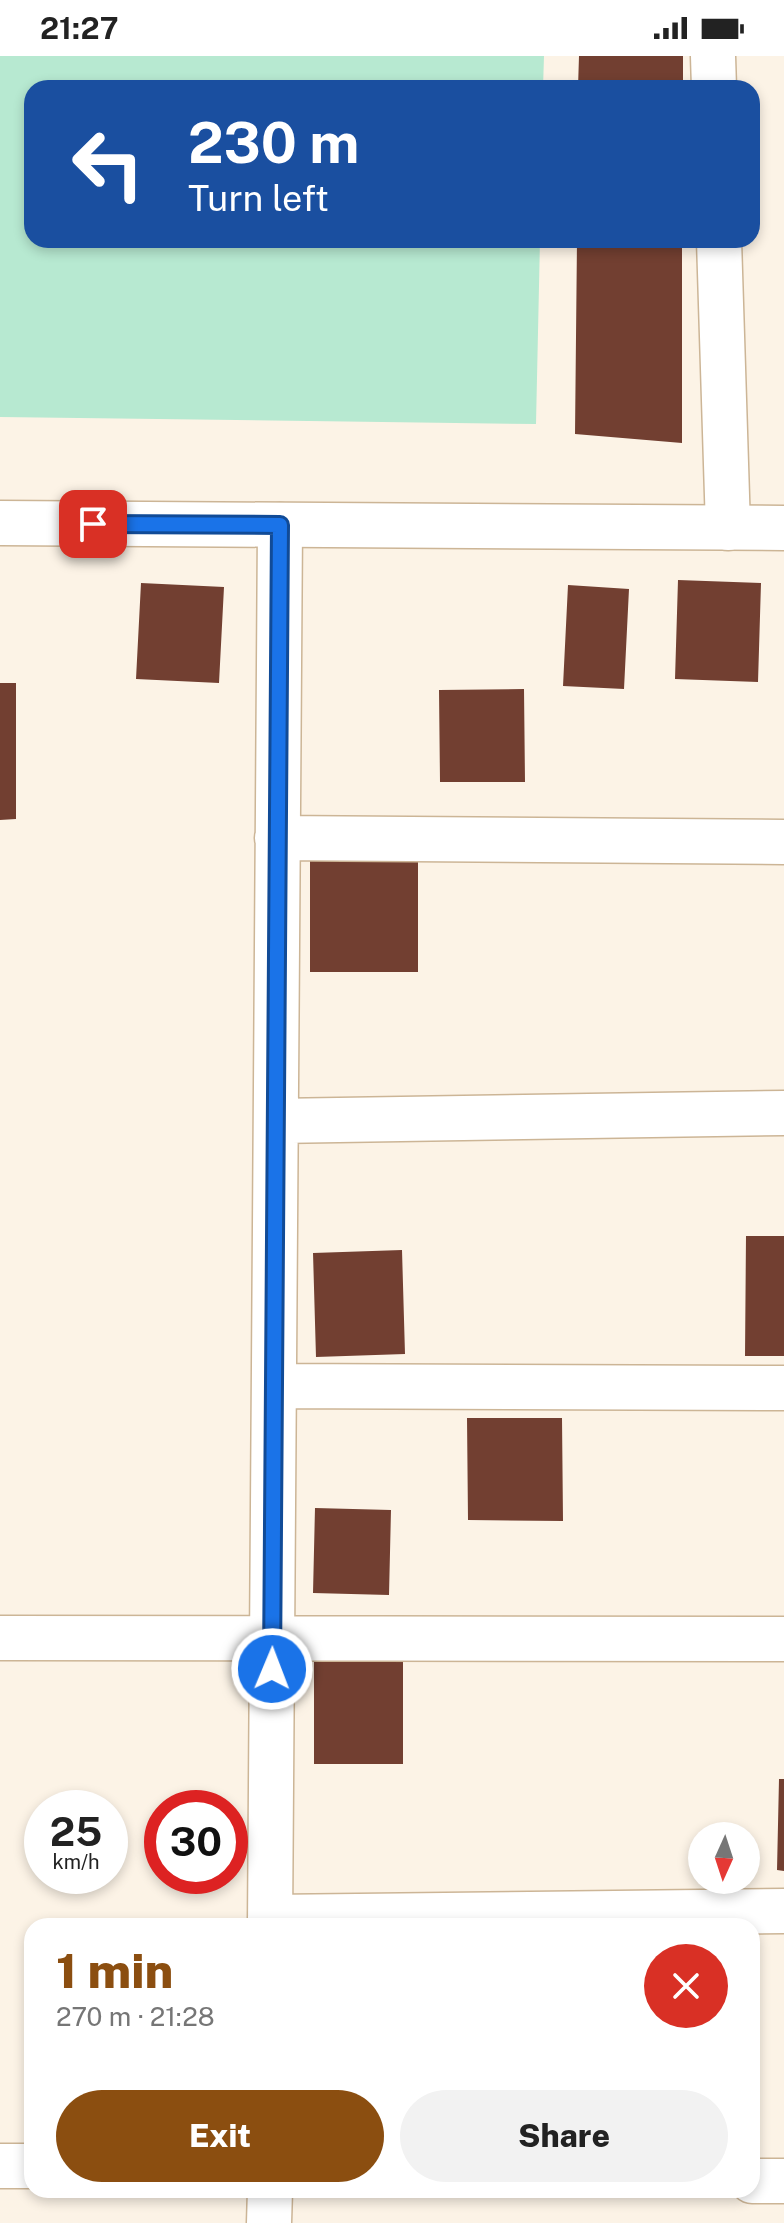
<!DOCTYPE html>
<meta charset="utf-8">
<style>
body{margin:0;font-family:"Public Sans",sans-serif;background:#f2f2f2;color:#222;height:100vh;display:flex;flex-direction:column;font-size:30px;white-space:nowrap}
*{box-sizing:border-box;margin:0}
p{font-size:26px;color:#767676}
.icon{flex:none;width:44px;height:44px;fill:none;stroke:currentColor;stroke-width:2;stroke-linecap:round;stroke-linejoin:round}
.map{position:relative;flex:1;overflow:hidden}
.details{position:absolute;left:24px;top:1862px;width:736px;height:280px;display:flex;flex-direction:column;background:#fff;border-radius:24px;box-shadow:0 4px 12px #0003}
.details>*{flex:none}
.top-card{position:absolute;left:24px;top:24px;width:736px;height:168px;border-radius:24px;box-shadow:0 4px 12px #0003;background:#1a4fa0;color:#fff;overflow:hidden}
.needle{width:52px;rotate:183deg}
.fabs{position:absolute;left:688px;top:1766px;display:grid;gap:16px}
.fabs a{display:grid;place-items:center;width:72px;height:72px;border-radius:50%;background:#fff;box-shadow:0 4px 12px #0003;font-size:40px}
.speed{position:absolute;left:24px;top:1734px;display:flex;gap:16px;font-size:40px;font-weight:700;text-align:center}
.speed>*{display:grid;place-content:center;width:104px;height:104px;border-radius:50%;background:#fff;box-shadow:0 4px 12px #0003;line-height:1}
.speed small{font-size:20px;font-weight:400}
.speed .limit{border:12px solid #d22;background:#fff;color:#111}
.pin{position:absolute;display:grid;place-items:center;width:68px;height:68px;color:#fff;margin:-34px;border-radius:16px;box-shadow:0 4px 12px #0006}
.me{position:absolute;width:88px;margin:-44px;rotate:1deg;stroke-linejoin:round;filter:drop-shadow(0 0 6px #0008)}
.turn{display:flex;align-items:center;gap:28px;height:168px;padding:0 32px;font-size:36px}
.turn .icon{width:104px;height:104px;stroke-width:2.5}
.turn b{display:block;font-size:56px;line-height:68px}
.round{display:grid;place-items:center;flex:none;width:84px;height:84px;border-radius:42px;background:#f2f2f2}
.summary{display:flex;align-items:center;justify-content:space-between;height:136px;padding:0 32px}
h1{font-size:48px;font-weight:800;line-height:60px;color:#8b4e10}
.cta{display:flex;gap:16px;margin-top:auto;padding:16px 32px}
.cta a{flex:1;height:92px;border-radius:48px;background:#8b4e10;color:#fff;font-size:32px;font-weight:800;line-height:92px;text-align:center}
.cta a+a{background:#f2f2f2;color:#222}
.status{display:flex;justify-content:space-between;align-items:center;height:56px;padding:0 40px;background:#fff;direction:ltr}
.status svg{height:22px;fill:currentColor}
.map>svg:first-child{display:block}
</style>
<div class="status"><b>21:27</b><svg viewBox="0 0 49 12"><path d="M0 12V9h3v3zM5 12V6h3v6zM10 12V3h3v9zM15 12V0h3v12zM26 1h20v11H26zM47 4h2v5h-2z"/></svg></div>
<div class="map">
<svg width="784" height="2167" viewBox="0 0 784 2167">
<rect width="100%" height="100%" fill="#fcf3e6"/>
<path fill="#b7e9d1" d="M 0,0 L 544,0 L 543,32 L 32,32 L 32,184 L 540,184 L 536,368 L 0,361 Z"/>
<path fill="#723f31" d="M 579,0 L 683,0 L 683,32 L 578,32 Z
M 577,184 L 682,184 L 682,387 L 575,378 Z
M 678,524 L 761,527 L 758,626 L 675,623 Z
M 141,527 L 224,531 L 219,627 L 136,623 Z
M 568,529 L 629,533 L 624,633 L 563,630 Z
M 0,627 L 16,627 L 16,763 L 0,764 Z
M 524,633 L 525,726 L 440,726 L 439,634 Z
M 310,799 L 418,799 L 418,916 L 310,916 Z
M 746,1180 L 784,1180 L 784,1300 L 745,1300 Z
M 402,1194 L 405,1298 L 316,1301 L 313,1197 Z
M 467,1362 L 562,1362 L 563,1465 L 468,1464 Z
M 315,1452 L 391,1454 L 389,1539 L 313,1537 Z
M 314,1599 L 403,1599 L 403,1708 L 314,1708 Z
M 779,1723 L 784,1723 L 784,1815 L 777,1814 Z"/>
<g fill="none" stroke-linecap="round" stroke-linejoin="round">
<g stroke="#ccb596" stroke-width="47">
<path id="minor" d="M 713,0 L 714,32
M 719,184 L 728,472
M 277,782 L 784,786
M 276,1065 L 784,1057
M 274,1330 L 784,1332
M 0,1582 L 784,1583
M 270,1861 L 784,1855
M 270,1870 L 280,469
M 0,2110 L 32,2110
M 752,2125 L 784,2125
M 269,2167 L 270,2134"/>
</g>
<g stroke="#ccb596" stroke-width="47">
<path id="major" d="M 0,467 L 784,472"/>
</g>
<use href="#minor" stroke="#fff" stroke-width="44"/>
<use href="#major" stroke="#fff" stroke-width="44"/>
</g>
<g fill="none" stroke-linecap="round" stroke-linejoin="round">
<g stroke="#114b97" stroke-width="20">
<path id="route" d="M 93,468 L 280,469 L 272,1613"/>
</g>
<use href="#route" stroke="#1a73e8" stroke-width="14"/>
</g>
</svg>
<div class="fabs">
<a><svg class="needle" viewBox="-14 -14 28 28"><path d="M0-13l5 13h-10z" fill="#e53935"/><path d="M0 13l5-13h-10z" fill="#767676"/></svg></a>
</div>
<div class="speed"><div>25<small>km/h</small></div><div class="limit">30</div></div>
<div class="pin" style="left:93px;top:468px;background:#d93025"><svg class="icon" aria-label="arrive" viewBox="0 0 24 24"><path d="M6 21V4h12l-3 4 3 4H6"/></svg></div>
<svg class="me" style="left:272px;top:1613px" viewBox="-20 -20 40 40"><circle r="17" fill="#1a73e8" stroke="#fff" stroke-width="3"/><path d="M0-11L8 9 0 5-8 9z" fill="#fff"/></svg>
<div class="top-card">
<div class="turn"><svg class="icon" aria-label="left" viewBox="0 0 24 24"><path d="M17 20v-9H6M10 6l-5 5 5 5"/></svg><div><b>230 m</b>Turn left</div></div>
</div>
<section class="details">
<div class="summary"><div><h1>1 min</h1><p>270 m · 21:28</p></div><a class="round" style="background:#d93025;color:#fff"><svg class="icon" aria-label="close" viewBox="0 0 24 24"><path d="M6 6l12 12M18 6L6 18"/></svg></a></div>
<div class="cta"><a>Exit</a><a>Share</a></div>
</section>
</div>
